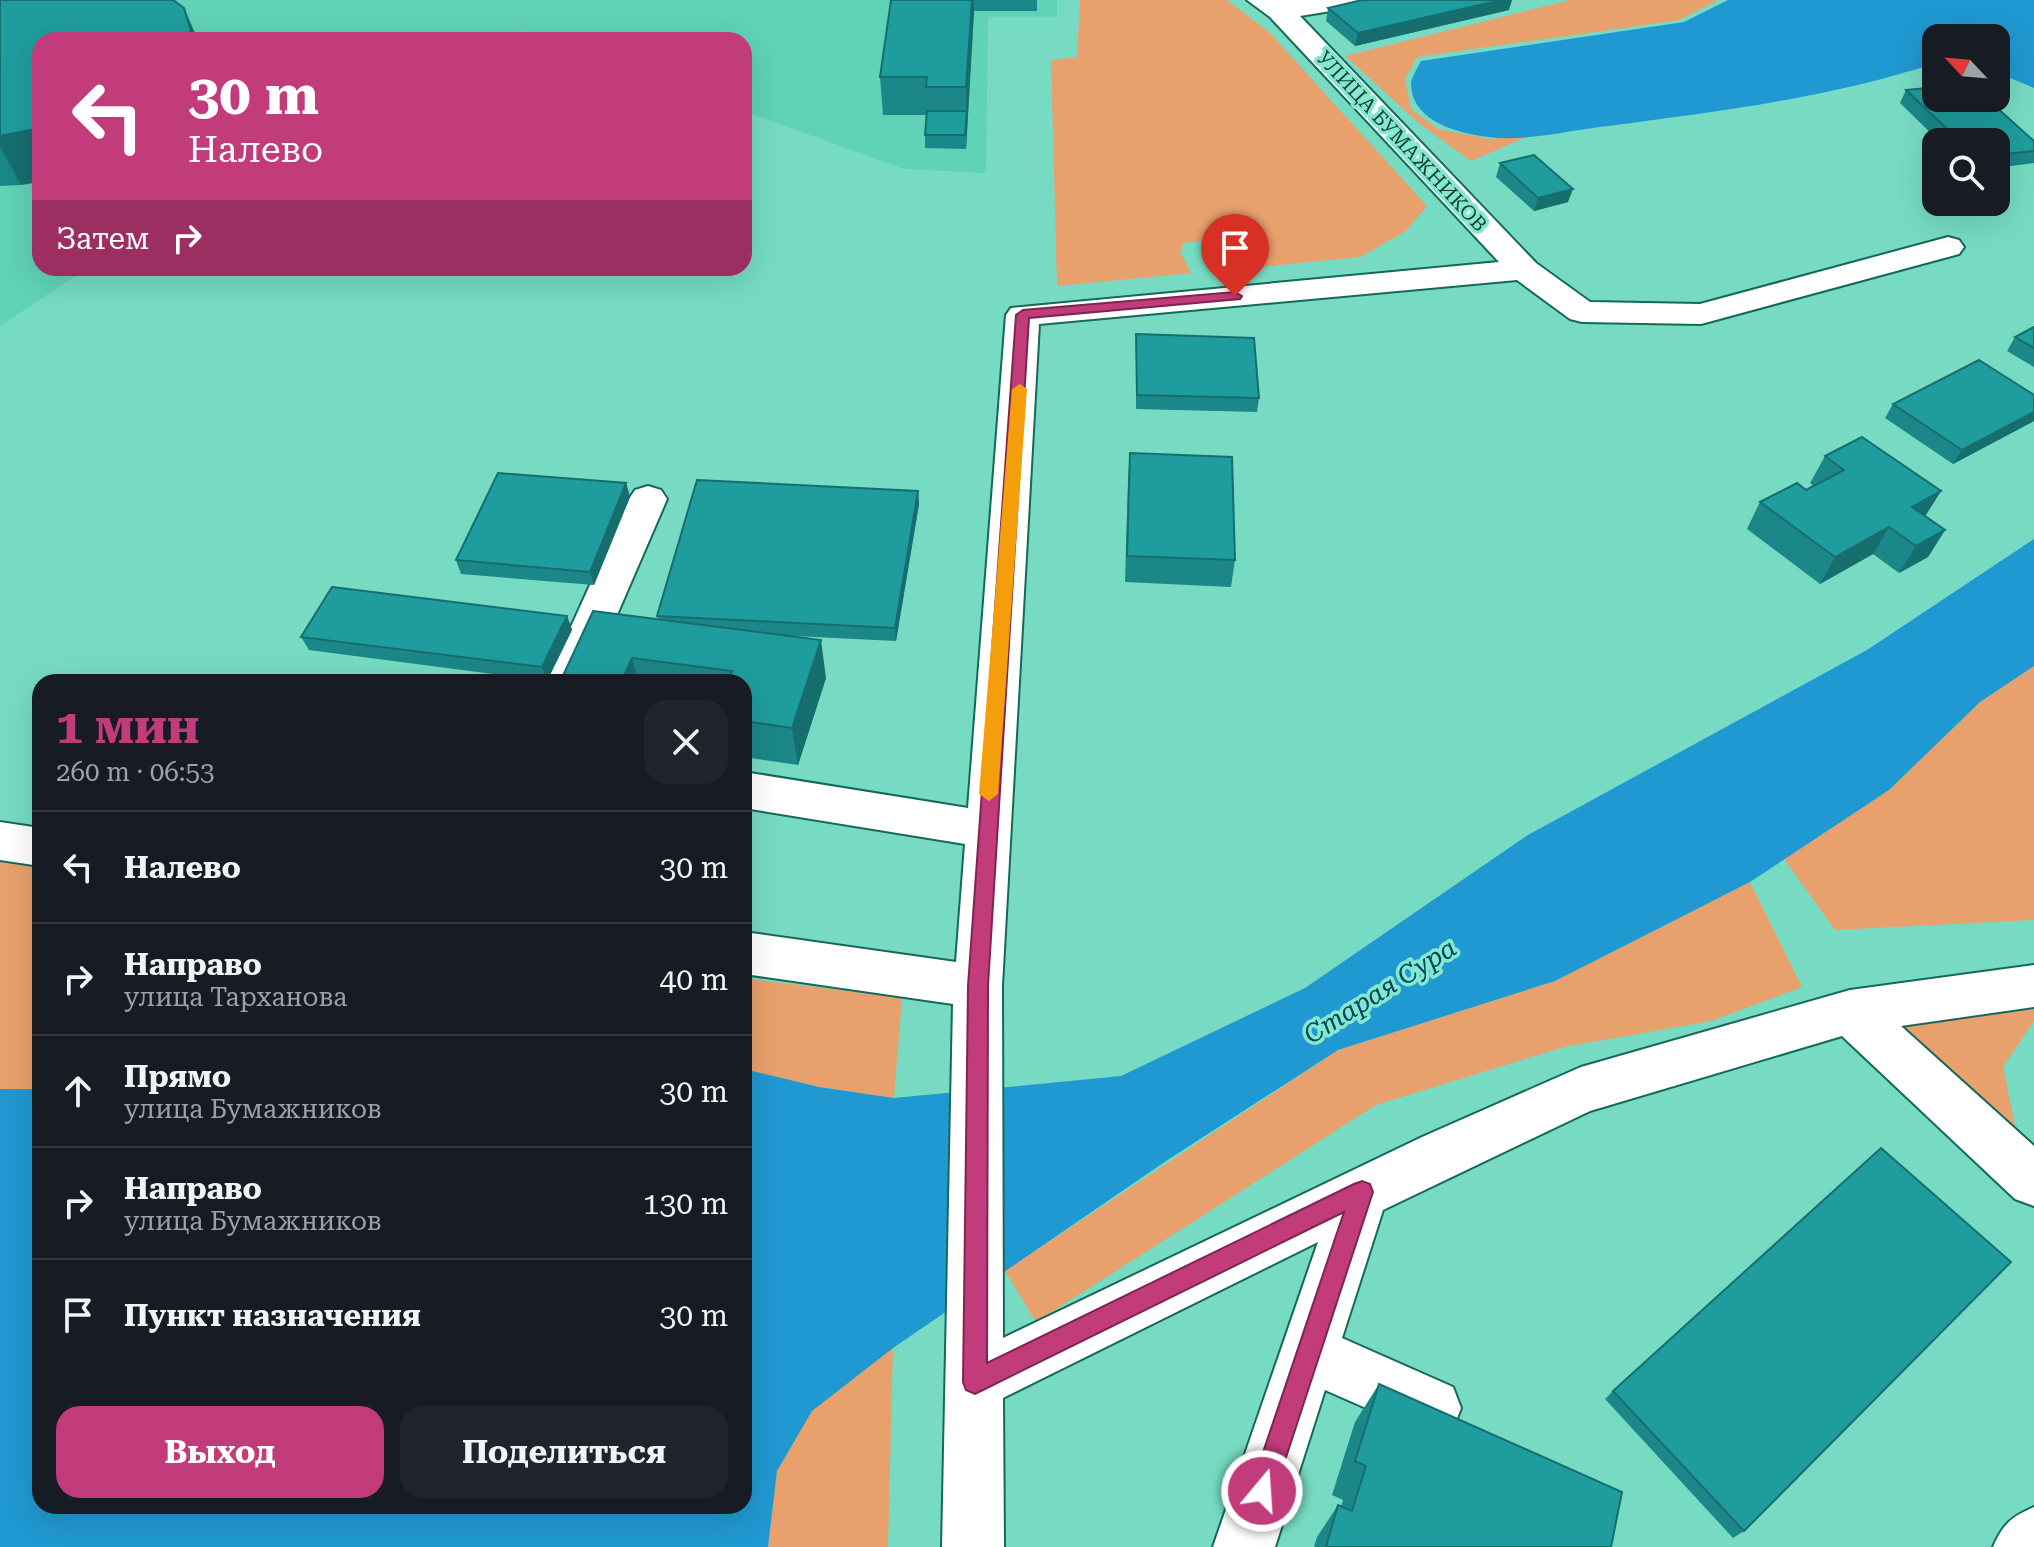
<!DOCTYPE html>
<html lang="ru">
<meta charset="utf-8">
<style>
body{margin:0;font-family:"Roboto Serif",serif;background:#20242c;color:#f1f3f6;height:100vh;display:flex;flex-direction:column;font-size:30px;white-space:nowrap}
*{box-sizing:border-box;margin:0}
p{font-size:26px;color:#9ea1a6}
.icon{flex:none;width:44px;height:44px;fill:none;stroke:currentColor;stroke-width:2;stroke-linecap:round;stroke-linejoin:round}
.map{position:relative;flex:1;overflow:hidden}
.side{position:absolute;left:32px;top:674px;width:720px;height:840px;display:flex;flex-direction:column;background:#171b24;border-radius:24px;box-shadow:0 8px 32px #0002}
.side>*{flex:none}
.banner{position:absolute;left:32px;top:32px;width:720px;height:244px;border-radius:24px;box-shadow:0 8px 32px #0002;background:#c23b7b;color:#fff;overflow:hidden}
.needle{width:52px;rotate:296deg}
.buttons{position:absolute;left:1922px;top:24px;display:grid;gap:16px}
.buttons a{display:grid;place-items:center;width:88px;height:88px;border-radius:16px;background:#171b24;box-shadow:0 8px 32px #0002;font-size:40px}
.pin{position:absolute;display:grid;place-items:center;width:68px;height:68px;color:#fff;margin:-82px -34px;border-radius:50% 50% 50% 0;rotate:-45deg;box-shadow:0 0 8px #0007}
.pin .icon{rotate:45deg}
.me{position:absolute;width:88px;margin:-44px;rotate:18deg;stroke-linejoin:round;filter:drop-shadow(0 0 6px #0008)}
.turn{display:flex;align-items:center;gap:28px;height:168px;padding:0 24px;font-size:36px}
.turn .icon{width:104px;height:104px;stroke-width:2.5}
.turn b{display:block;font-size:56px;line-height:68px}
.then{display:flex;align-items:center;height:76px;padding:0 24px;background:#0003;gap:16px;font-size:30px}
.round{display:grid;place-items:center;flex:none;width:84px;height:84px;border-radius:24px;background:#20242c}
.head{display:flex;align-items:center;justify-content:space-between;height:136px;padding:0 24px}
h1{font-size:48px;font-weight:700;line-height:60px;color:#c23b7b}
.cta{display:flex;gap:16px;margin-top:auto;padding:16px 24px}
.cta a{flex:1;height:92px;border-radius:24px;background:#c23b7b;color:#fff;font-size:32px;font-weight:700;line-height:92px;text-align:center}
.cta a+a{background:#20242c;color:#f1f3f6}
ul{padding:0;list-style:none}
li{display:flex;align-items:center;gap:24px;height:112px;padding:0 24px;border-top:2px solid #363941}
li div{flex:1}
li b{display:block;font-size:30px}
li em{font-style:normal}
.map>svg:first-child{display:block}
</style>
<div class="map">
<svg width="2034" height="1547" viewBox="0 0 2034 1547">
<rect width="100%" height="100%" fill="#76dbc2"/>
<path fill="#5fd2b8" d="M 0,0 L 1057,0 L 1057,17 L 988,17 L 986,173 L 904,169 L 744,111 L 744,40 L 550,40 L 524,31 L 505,40 L 40,40 L 40,268 L 88,268 L 0,326 Z"/>
<path fill="#e8a06c" d="M 1080,0 L 1227,0 L 1269,32 L 1427,206 L 1406,231 L 1360,257 L 1239,269 C 1220,243 1217,238 1184,243 L 1180,251 L 1191,273 L 1057,286 L 1051,60 L 1077,57 Z
M 1570,0 L 1718,0 L 1679,20 L 1417,57 L 1405,79 L 1411,109 L 1438,129 L 1490,139 L 1531,135 L 1471,161 L 1420,124 L 1345,56 Z
M 2034,666 L 2034,920 L 1835,930 L 1784,859 L 1889,790 L 1980,702 Z
M 0,855 L 40,861 L 40,1089 L 0,1089 Z
M 1750,882 L 1802,987 L 1711,1021 L 1564,1047 L 1376,1105 L 1036,1322 L 1005,1271 L 1338,1050 L 1555,981 Z
M 744,978 L 902,998 L 894,1098 L 819,1087 L 744,1069 Z
M 2034,1000 L 2034,1021 L 2003,1067 L 2018,1140 L 1882,1025 Z
M 893,1348 L 888,1547 L 768,1547 L 777,1471 L 811,1411 Z"/>
<path fill="#2098d1" d="M 1728,0 L 2034,0 L 2034,88 L 1996,72 L 1996,38 L 1936,38 L 1936,63 C 1829,98 1720,111 1608,126 C 1570,130 1526,142 1488,137 C 1457,133 1411,121 1411,83 C 1412,76 1418,67 1421,61 L 1684,22 Z
M 2034,539 L 2034,666 L 1980,702 L 1889,790 L 1750,882 L 1555,981 L 1338,1050 L 1166,1161 L 893,1348 L 812,1411 L 777,1471 L 768,1547 L 0,1547 L 0,1089 L 40,1089 L 40,1506 L 744,1506 L 744,1069 L 819,1087 L 894,1098 L 1121,1076 L 1305,988 L 1528,835 L 1867,650 Z"/>
<g fill="none" stroke-linecap="round" stroke-linejoin="round">
<g stroke="#146958" stroke-width="4">
<path id="minor" d="M 1247,0 L 1366,0 L 1362,6 L 1300,16 L 1536,263 L 1590,302 L 1700,304 L 1948,237 L 1959,240 L 1964,247 L 1959,254 L 1701,324 L 1582,322 L 1570,319 L 1517,280 L 1039,324 L 1002,986 L 1003,1338 L 1422,1137 L 1581,1067 L 1850,990 L 2034,965 L 2034,1007 L 1901,1026 L 2034,1146 L 2034,1206 L 2015,1199 L 1842,1036 L 1590,1111 L 1383,1210 L 1342,1338 L 1453,1387 L 1461,1408 L 1453,1429 L 1432,1437 L 1325,1390 L 1275,1547 L 1213,1547 L 1318,1242 L 1003,1398 L 1004,1547 L 942,1547 L 953,1004 L 744,974 L 744,932 L 956,962 L 965,844 L 744,808 L 744,772 L 968,808 L 1006,315 L 1011,308 L 1499,262 L 1270,17 Z
M 648,486 L 661,490 L 667,499 L 588,682 L 546,682 L 629,499 L 635,490 Z
M 0,822 L 40,828 L 40,866 L 0,860 Z
M 2034,1507 L 2034,1547 L 1993,1547 C 2003,1524 2011,1517 2034,1507 Z"/>
</g>
<use href="#minor" fill="#fff" fill-rule="evenodd"/>
</g>
<path fill="#1b8788" d="M 0,0 L 21,185 L 0,186 Z
M 891,0 L 1037,0 L 1037,11 L 974,11 L 966,149 L 925,148 L 925,135 L 926,115 L 883,115 L 880,77 Z
M 1328,8 L 1509,10 L 1355,46 L 1326,21 Z
M 1906,90 L 2034,141 L 2034,163 L 1996,168 L 1996,142 L 1940,142 L 1900,103 Z
M 1500,163 L 1568,202 L 1534,211 L 1496,177 Z
M 2034,327 L 2034,367 L 2007,351 L 2015,337 Z
M 1136,334 L 1259,398 L 1257,412 L 1136,409 Z
M 2034,395 L 2034,421 L 1953,464 L 1885,418 L 1893,404 Z
M 1130,453 L 1235,560 L 1231,587 L 1125,582 L 1128,480 Z
M 1825,456 L 1941,491 L 1925,516 L 1945,530 L 1928,557 L 1899,573 L 1873,554 L 1820,584 L 1747,529 L 1760,502 L 1806,490 L 1814,486 L 1810,483 Z
M 626,483 L 630,497 L 594,585 L 461,574 L 456,560 Z
M 918,491 L 919,504 L 896,641 L 793,636 L 826,678 L 798,765 L 744,757 L 744,682 L 560,682 L 658,619 L 657,616 Z
M 567,616 L 572,630 L 547,681 L 309,650 L 301,637 Z
M 1379,1384 L 1611,1547 L 1314,1547 L 1317,1537 L 1338,1505 L 1341,1507 L 1343,1500 L 1332,1495 L 1355,1422 Z
M 1613,1391 L 1744,1531 L 1733,1538 L 1605,1399 Z"/>
<path fill="#166e6f" d="M 972,0 L 974,0 L 974,11 L 966,149 L 966,87 Z
M 1501,0 L 1512,0 L 1509,10 L 1355,46 L 1358,33 Z
M 184,8 L 198,40 L 187,40 Z
M 40,128 L 40,182 L 21,185 L 0,147 L 0,136 Z
M 1573,189 L 1568,202 L 1534,211 L 1538,198 Z
M 2034,412 L 2034,421 L 1953,464 L 1962,450 Z
M 626,483 L 630,497 L 594,585 L 590,572 Z
M 918,491 L 919,504 L 896,641 L 895,628 Z
M 1941,491 L 1924,518 L 1895,534 L 1912,507 Z
M 1889,527 L 1873,554 L 1820,584 L 1835,557 Z
M 1945,530 L 1928,557 L 1899,573 L 1916,546 Z
M 567,616 L 572,630 L 547,681 L 542,667 Z
M 821,640 L 826,678 L 798,765 L 792,728 Z
M 632,658 L 639,682 L 621,682 Z"/>
<path fill="#1f9d9e" stroke="#166e6f" stroke-width="2" d="M 0,0 L 173,0 L 184,8 L 191,31 L 187,40 L 40,40 L 40,128 L 0,136 Z
M 891,0 L 972,0 L 966,87 L 926,87 L 927,77 L 880,77 Z
M 1362,0 L 1501,0 L 1358,33 L 1328,8 Z
M 1936,87 L 1936,98 L 1986,98 L 2034,141 L 2034,151 L 1996,155 L 1996,142 L 1961,142 L 1906,90 Z
M 927,111 L 967,111 L 965,135 L 925,135 Z
M 1534,155 L 1573,189 L 1538,198 L 1500,163 Z
M 2034,327 L 2034,348 L 2015,337 Z
M 1136,334 L 1254,338 L 1259,398 L 1137,395 Z
M 1979,360 L 2034,395 L 2034,412 L 1962,450 L 1893,404 Z
M 1862,437 L 1941,491 L 1912,507 L 1945,530 L 1916,546 L 1889,527 L 1835,557 L 1760,502 L 1797,483 L 1806,490 L 1844,470 L 1825,456 Z
M 1130,453 L 1232,457 L 1235,560 L 1127,556 Z
M 498,473 L 626,483 L 590,572 L 456,560 Z
M 697,480 L 918,491 L 895,628 L 657,616 Z
M 332,587 L 567,616 L 542,667 L 301,637 Z
M 593,611 L 821,640 L 792,728 L 744,721 L 744,682 L 727,682 L 732,671 L 632,658 L 621,682 L 560,682 Z
M 1881,1148 L 2011,1262 L 1744,1531 L 1613,1391 Z
M 1379,1384 L 1622,1492 L 1611,1547 L 1326,1547 L 1338,1505 L 1352,1511 L 1366,1466 L 1355,1461 Z"/>
<path fill="#c23b7b" stroke="#7e2650" stroke-width="2" d="M 1235,292 L 1242,296 L 1240,299 L 1029,318 L 988,986 L 987,1363 L 1354,1184 L 1362,1181 L 1370,1184 L 1373,1192 L 1275,1491 L 1271,1500 L 1262,1504 L 1254,1500 L 1250,1491 L 1344,1212 L 983,1390 L 975,1394 L 966,1390 L 963,1382 L 968,986 L 1016,315 L 1023,310 Z"/>
<path fill="#f59e0b" d="M 1020,384 L 1027,389 L 998,794 L 989,801 L 979,794 L 1012,389 Z"/>
<g text-anchor="middle" dominant-baseline="central" stroke-width="7" stroke-linejoin="round" paint-order="stroke">
<g font-size="20" fill="#113d33" stroke="#84e8cf">
<text transform="translate(1402 141) rotate(47)">УЛИЦА БУМАЖНИКОВ</text>
</g>
<g font-size="26" font-style="italic" fill="#024360" stroke="#84e8cf">
<text transform="translate(1380 991) rotate(-32)">Старая Сура</text>
</g>
</g>
</svg>
<div class="buttons">
<a><svg class="needle" viewBox="-14 -14 28 28"><path d="M0-13l5 13h-10z" fill="#e53935"/><path d="M0 13l5-13h-10z" fill="#9ea1a6"/></svg></a>
<a><svg class="icon" aria-label="search" viewBox="0 0 24 24"><circle cx="10" cy="10" r="6"/><path d="M15 15l6 6"/></svg></a>
</div>
<div class="pin" style="left:1235px;top:296px;background:#d93025"><svg class="icon" aria-label="arrive" viewBox="0 0 24 24"><path d="M6 21V4h12l-3 4 3 4H6"/></svg></div>
<svg class="me" style="left:1262px;top:1491px" viewBox="-20 -20 40 40"><circle r="17" fill="#c23b7b" stroke="#fff" stroke-width="3"/><path d="M0-11L8 9 0 5-8 9z" fill="#fff"/></svg>
<div class="banner">
<div class="turn"><svg class="icon" aria-label="left" viewBox="0 0 24 24"><path d="M17 20v-9H6M10 6l-5 5 5 5"/></svg><div><b>30 m</b>Налево</div></div>
<div class="then">Затем<svg class="icon" aria-label="right" viewBox="0 0 24 24"><path d="M7 20v-9h11M14 6l5 5-5 5"/></svg></div>
</div>
<section class="side">
<div class="head"><div><h1>1 мин</h1><p>260 m · 06:53</p></div><a class="round"><svg class="icon" aria-label="close" viewBox="0 0 24 24"><path d="M6 6l12 12M18 6L6 18"/></svg></a></div>
<ul>
<li><svg class="icon" aria-label="left" viewBox="0 0 24 24"><path d="M17 20v-9H6M10 6l-5 5 5 5"/></svg><div><b>Налево</b></div><em>30 m</em></li>
<li><svg class="icon" aria-label="right" viewBox="0 0 24 24"><path d="M7 20v-9h11M14 6l5 5-5 5"/></svg><div><b>Направо</b><p>улица Тарханова</p></div><em>40 m</em></li>
<li><svg class="icon" aria-label="ahead" viewBox="0 0 24 24"><path d="M12 20V5M6 11l6-6 6 6"/></svg><div><b>Прямо</b><p>улица Бумажников</p></div><em>30 m</em></li>
<li><svg class="icon" aria-label="right" viewBox="0 0 24 24"><path d="M7 20v-9h11M14 6l5 5-5 5"/></svg><div><b>Направо</b><p>улица Бумажников</p></div><em>130 m</em></li>
<li><svg class="icon" aria-label="arrive" viewBox="0 0 24 24"><path d="M6 21V4h12l-3 4 3 4H6"/></svg><div><b>Пункт назначения</b></div><em>30 m</em></li>
</ul>
<div class="cta"><a>Выход</a><a>Поделиться</a></div>
</section>
</div>
